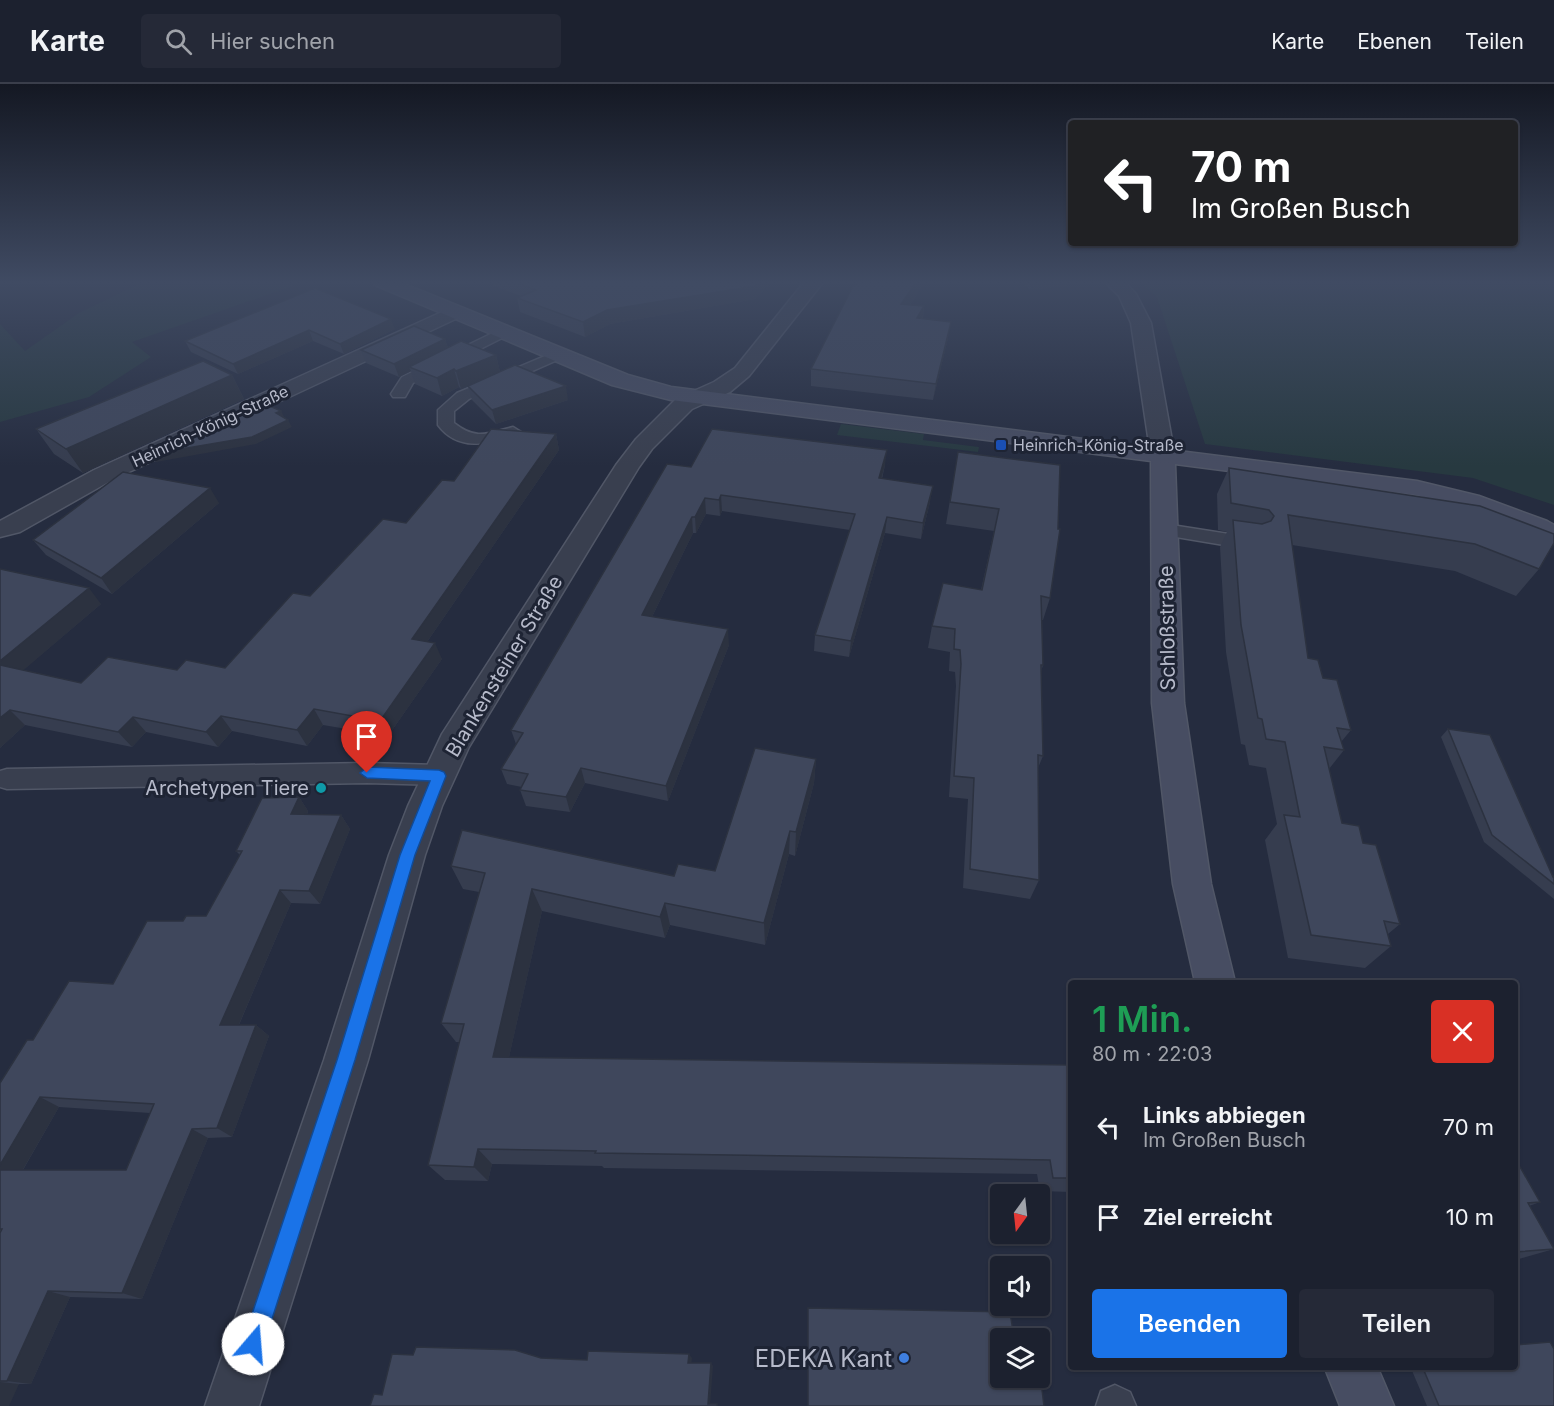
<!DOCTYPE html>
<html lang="de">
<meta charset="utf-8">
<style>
body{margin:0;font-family:Inter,sans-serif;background:#252937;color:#f1f3f6;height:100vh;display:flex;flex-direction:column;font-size:22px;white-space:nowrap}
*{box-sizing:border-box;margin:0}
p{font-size:20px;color:#a0a3aa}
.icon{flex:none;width:33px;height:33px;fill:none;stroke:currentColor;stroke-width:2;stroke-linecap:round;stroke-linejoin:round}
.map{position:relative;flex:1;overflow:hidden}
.sheet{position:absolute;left:1068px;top:896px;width:450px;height:390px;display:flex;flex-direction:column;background:#1c212f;border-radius:6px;box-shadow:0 2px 4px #0004,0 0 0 2px #3a3e4b}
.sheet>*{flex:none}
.banner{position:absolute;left:1068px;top:36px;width:450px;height:126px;border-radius:6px;box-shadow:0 2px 4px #0004,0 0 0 2px #3a3e4b;background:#202124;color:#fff;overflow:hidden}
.needle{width:39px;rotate:195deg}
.tools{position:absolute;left:990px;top:1100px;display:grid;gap:12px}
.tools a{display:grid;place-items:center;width:60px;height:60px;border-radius:6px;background:#1c212f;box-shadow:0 2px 4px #0004,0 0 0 2px #3a3e4b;font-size:30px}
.pin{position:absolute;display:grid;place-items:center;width:51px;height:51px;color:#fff;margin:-62px -26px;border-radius:50% 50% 50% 0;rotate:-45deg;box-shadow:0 0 6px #0007}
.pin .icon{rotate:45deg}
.me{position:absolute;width:66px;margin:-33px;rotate:18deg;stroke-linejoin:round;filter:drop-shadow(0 0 4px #0008)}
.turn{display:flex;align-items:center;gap:21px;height:126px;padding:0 24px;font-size:27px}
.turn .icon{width:78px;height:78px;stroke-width:2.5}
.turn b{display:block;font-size:42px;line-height:51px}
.round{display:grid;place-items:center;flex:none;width:63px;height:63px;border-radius:6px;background:#252937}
.overview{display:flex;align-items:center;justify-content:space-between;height:102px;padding:0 24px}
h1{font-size:36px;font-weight:600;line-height:45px;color:#1e9e55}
.primary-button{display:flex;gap:12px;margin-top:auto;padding:12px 24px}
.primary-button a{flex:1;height:69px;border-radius:6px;background:#1a73e8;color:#fff;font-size:24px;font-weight:600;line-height:69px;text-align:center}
.primary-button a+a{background:#252937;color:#f1f3f6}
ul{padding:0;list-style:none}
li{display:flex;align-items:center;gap:18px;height:90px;padding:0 24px}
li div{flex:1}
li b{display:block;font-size:22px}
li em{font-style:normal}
header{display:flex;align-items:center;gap:36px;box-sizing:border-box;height:84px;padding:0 30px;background:#1c212f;border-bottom:2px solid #3a3e4b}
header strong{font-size:28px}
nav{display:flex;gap:33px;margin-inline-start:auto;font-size:21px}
.search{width:420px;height:54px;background:#252937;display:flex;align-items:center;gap:15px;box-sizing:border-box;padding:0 21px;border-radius:6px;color:#a0a3aa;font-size:22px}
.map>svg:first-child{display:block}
</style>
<header>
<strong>Karte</strong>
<div class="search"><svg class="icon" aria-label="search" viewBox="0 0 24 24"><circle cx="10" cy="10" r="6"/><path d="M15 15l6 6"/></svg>Hier suchen</div>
<nav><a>Karte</a><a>Ebenen</a><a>Teilen</a></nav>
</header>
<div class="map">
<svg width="1554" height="1322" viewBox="0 0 1554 1322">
<rect width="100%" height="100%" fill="#252c3f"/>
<path fill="#273940" d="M 145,197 L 307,197 L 132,258 L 151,273 L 89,313 L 0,338 L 0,240 L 25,267 L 79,229 Z
M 1139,197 L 1554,197 L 1554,421 L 1473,394 L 1205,360 L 1157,213 Z
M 841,340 L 924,350 L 923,356 L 979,363 L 978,368 L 837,351 Z"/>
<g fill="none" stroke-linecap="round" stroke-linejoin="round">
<g stroke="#515767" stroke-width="3">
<path id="service" d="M 503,244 L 510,248 L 508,251 L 413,299 L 405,313 L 393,313 L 391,310 L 402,293 Z
M 557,267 L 562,268 L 564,271 L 562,274 L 469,315 L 454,327 L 454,339 C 477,357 488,349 513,343 L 521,348 L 519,352 C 491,359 459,369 438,341 L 438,326 L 457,309 Z
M 1165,440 L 1248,453 L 1255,455 L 1258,459 L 1255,463 L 1248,465 L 1158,450 L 1155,446 L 1158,442 Z
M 367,679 L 439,681 L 448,684 L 451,691 L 448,698 L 439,701 L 367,699 L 7,705 L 0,703 L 0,687 L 7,685 Z
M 1115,1301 L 1130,1308 L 1136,1322 L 1096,1322 L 1101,1307 Z"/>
</g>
<g stroke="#515767" stroke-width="3">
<path id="minor" d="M 805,197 L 824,197 L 749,292 L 730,308 L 692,325 L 652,365 L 639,383 L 469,663 L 442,722 L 425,771 L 368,976 L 259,1322 L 205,1322 L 324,976 L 389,771 L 408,722 L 442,650 L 616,381 L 636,355 L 676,315 L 714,298 L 735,284 Z
M 1104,197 L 1124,197 L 1136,210 L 1151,239 L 1175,373 L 1171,378 L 1163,380 L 1155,378 L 1151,373 L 1131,239 L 1119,212 Z
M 455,222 L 462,224 L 465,228 L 462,232 L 112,396 L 20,448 L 0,453 L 0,437 L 94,386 Z"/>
</g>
<g stroke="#515767" stroke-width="3">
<path id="secondary" d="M 372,197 L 397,197 L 628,291 L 671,303 L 1417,397 L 1479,412 L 1547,437 L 1554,441 L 1554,459 L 1478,428 L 1417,411 L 1175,380 L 1184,619 L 1211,800 L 1235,898 L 1195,898 L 1173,800 L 1152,619 L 1151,377 L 671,316 L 612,301 L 375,201 Z
M 1324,1282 L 1377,1282 L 1394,1322 L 1340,1322 Z"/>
</g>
<use href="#service" fill="#393f4f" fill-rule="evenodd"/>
<use href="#minor" fill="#393f4f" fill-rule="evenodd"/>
<use href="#secondary" fill="#474d62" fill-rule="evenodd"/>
</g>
<path fill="#363d4f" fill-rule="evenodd" d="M 481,197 L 772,197 L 755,215 L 610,240 L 585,253 L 520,228 L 517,214 L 521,212 Z
M 860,197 L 926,197 L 910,221 L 924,222 L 923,235 L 948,254 L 933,316 L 811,302 L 811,285 L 855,202 Z
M 1021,197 L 1078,197 L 1077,200 L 1030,206 Z
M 315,204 L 395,245 L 344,270 L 313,257 L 238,290 L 191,268 L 185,257 Z
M 445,255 L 448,264 L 496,271 L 500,288 L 568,316 L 496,340 L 472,316 L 468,302 L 461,305 L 459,303 L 442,312 L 415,300 L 411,287 L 399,293 L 366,279 L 361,266 Z
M 232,291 L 244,315 L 83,389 L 54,370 L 36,345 L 95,322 Z
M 556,350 L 559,366 L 427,558 L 442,575 L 388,652 L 323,641 L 307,662 L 232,647 L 218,663 L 146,648 L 132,663 L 25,641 L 0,664 L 0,485 L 101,520 L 23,586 L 81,599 L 177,586 L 225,584 L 310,512 L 406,439 Z
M 958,368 L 1060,381 L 1050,514 L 1043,536 L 1042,536 L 1043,581 L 1041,588 L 1043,672 L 1038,684 L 1039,796 L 1030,815 L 963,804 L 968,715 L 949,713 L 956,602 L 955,588 L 949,587 L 950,568 L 928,564 L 932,542 L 981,506 L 994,447 L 946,440 Z
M 885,381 L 882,395 L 930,418 L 921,455 L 885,449 L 849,573 L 814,567 L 815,551 L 850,446 L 722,427 L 720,432 L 706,430 L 696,449 L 693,449 L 652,533 L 729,561 L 668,717 L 585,699 L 570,728 L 526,722 L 520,706 L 522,703 L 507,700 L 501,685 L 516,660 L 511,646 L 691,383 Z
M 1229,384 L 1480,422 L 1539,485 L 1516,512 L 1455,487 L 1292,461 L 1308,574 L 1323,594 L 1351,646 L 1341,658 L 1344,666 L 1329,685 L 1342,739 L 1363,759 L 1400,840 L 1388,850 L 1391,862 L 1365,884 L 1288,874 L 1265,756 L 1277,740 L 1266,684 L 1249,681 L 1245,661 L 1241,660 L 1226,568 L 1220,463 L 1227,448 L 1218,446 L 1217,410 Z
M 219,419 L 112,510 L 46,471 L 33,456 Z
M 1448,645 L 1553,793 L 1554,792 L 1554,815 L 1484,758 L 1441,653 Z
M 816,675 L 814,699 L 795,772 L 789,770 L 765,861 L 670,841 L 665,854 L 542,827 L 509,973 L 1071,981 L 1071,1108 L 1040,1107 L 1037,1090 L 604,1084 L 602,1082 L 492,1080 L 488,1097 L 445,1096 L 428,1081 L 459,958 L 456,958 L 441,939 L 479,808 L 463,805 L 451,782 L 674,792 L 715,787 Z
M 299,713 L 308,727 L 307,731 L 341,731 L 350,745 L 320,820 L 291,819 L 239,941 L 256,941 L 269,952 L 232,1053 L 208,1054 L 142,1215 L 70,1213 L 31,1300 L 19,1300 L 0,1322 L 0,999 L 33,956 L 113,900 L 183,837 L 206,832 L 240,771 L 236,767 ZM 59,1023 L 150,1029 L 126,1086 L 23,1086 Z
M 1515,1074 L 1540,1118 L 1529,1122 L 1554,1165 L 1515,1176 Z
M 1410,1282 L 1515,1282 L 1554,1322 L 1427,1322 Z"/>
<path fill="#2c3240" d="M 45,197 L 73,197 L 49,203 Z
M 759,197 L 772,197 L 755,215 L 610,240 L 585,253 L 583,238 L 607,226 Z
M 917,197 L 926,197 L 900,235 L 901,220 Z
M 1032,197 L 1078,197 L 1077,200 L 1030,206 Z
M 924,222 L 922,238 L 917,234 Z
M 391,235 L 395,245 L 344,270 L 340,260 Z
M 951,238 L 948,254 L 933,316 L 936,300 Z
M 309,246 L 313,257 L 238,290 L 233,280 Z
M 445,255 L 449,268 L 409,283 L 411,287 L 399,293 L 394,280 Z
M 496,271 L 500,288 L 461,305 L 456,287 Z
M 454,285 L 459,303 L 442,312 L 437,294 Z
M 232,291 L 244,315 L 83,389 L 66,365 Z
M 566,302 L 568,316 L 496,340 L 492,326 Z
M 281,327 L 285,335 L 276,329 Z
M 288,336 L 292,343 L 256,360 L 156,378 L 152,370 Z
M 556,350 L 559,366 L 418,571 L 412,555 Z
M 887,366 L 885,381 L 877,410 L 879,394 Z
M 933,402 L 930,418 L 921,455 L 923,439 Z
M 210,404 L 219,419 L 112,510 L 101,494 Z
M 721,411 L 722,427 L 720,432 L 719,416 Z
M 705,414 L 706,430 L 696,449 L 695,433 Z
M 692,433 L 693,449 L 645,547 L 642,531 Z
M 887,433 L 885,449 L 849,573 L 851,557 Z
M 89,504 L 101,520 L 12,596 L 0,584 L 0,577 Z
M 728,545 L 729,561 L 668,717 L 666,702 Z
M 435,559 L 442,575 L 388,652 L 380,637 Z
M 314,625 L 323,641 L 307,662 L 297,646 Z
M 10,626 L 25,641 L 0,664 L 0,634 Z
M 221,632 L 232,647 L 218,663 L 206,648 Z
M 133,633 L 146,648 L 132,663 L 118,648 Z
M 816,675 L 814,699 L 795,772 L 796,748 Z
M 581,684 L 585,699 L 570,728 L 566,713 Z
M 299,713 L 308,727 L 302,744 L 291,730 Z
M 341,731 L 350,745 L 320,820 L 309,807 Z
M 790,747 L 789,770 L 765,861 L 764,839 Z
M 532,805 L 542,827 L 505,991 L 493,973 Z
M 280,806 L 291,819 L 234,952 L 220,941 Z
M 665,819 L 670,841 L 665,854 L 660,833 Z
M 256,941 L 269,952 L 232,1053 L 217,1044 Z
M 40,1013 L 59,1023 L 18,1094 L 0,1087 L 0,1081 Z
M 192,1045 L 208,1054 L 142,1215 L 122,1209 Z
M 478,1065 L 492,1080 L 488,1097 L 474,1083 Z
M 48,1207 L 70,1213 L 31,1300 L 7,1297 Z
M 689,1270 L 692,1274 L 691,1283 L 688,1279 Z
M 711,1279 L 713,1282 L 710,1322 L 708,1320 Z
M 0,1298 L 19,1300 L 9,1322 L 0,1322 Z"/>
<path fill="#3f475c" stroke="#2c3240" stroke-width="1.5" d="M 513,197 L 759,197 L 755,202 L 607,226 L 583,238 L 517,214 L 536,206 Z
M 860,197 L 917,197 L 901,220 L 924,222 L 917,234 L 951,238 L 936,300 L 811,285 L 853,202 L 855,202 Z
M 315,204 L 391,235 L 340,260 L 309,246 L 233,280 L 185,257 Z
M 414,242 L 445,255 L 394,280 L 361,266 Z
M 461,257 L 496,271 L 456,287 L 454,285 L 437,294 L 409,283 Z
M 203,277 L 232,291 L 66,365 L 36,345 Z
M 515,281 L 566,302 L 492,326 L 468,302 Z
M 263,319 L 281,327 L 276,329 L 288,336 L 252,353 L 152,370 Z
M 491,345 L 556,350 L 412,555 L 435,559 L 380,637 L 314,625 L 297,646 L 221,632 L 206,648 L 133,633 L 118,648 L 10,626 L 0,634 L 0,581 L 81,599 L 108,573 L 177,586 L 186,576 L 225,584 L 293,509 L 310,512 L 383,435 L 406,439 L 442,396 L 454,397 Z
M 712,345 L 887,366 L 879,394 L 933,402 L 923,439 L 887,433 L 851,557 L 815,551 L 855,430 L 721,411 L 719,416 L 705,414 L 695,433 L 692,433 L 642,531 L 728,545 L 666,702 L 581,684 L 566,713 L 520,706 L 528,690 L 501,685 L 523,649 L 511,646 L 667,380 L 691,383 Z
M 958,368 L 1060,381 L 1058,445 L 1060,445 L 1050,514 L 1041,512 L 1043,581 L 1041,581 L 1043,672 L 1038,671 L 1039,796 L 970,785 L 974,694 L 954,692 L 961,580 L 960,566 L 954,565 L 955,545 L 932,542 L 943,499 L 982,506 L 999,425 L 950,418 Z
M 1229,384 L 1480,422 L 1554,450 L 1554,459 L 1539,485 L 1475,460 L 1288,431 L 1308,574 L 1318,576 L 1323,594 L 1337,596 L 1351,646 L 1337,644 L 1344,666 L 1324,663 L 1342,739 L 1359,742 L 1363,759 L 1376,761 L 1400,840 L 1384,837 L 1391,862 L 1311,851 L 1284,731 L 1300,733 L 1285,658 L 1266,655 L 1262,635 L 1258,634 L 1241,541 L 1233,436 L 1262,440 L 1271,437 L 1274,432 L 1269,426 L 1231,419 Z
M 123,388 L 210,404 L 101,494 L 33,456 Z
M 0,485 L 89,504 L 0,577 Z
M 1448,645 L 1490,651 L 1553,793 L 1554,792 L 1554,800 L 1492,751 Z
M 755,664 L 816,675 L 796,748 L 790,747 L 764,839 L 665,819 L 660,833 L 532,805 L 493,973 L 1071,981 L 1071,1094 L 1053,1094 L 1050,1076 L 595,1069 L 596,1067 L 478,1065 L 474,1083 L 428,1081 L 464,940 L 441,939 L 485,789 L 451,782 L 462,746 L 674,792 L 678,780 L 715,787 Z
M 299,713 L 291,730 L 341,731 L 309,807 L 280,806 L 220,941 L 256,941 L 217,1044 L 192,1045 L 122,1209 L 48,1207 L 7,1297 L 0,1297 L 0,1149 L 2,1145 L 0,1145 L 0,1086 L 126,1086 L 154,1020 L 40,1013 L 0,1081 L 0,999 L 27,956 L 33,956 L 69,897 L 113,900 L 147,837 L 183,837 L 186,832 L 206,832 L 242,767 L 236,767 L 262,714 Z
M 1515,1074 L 1540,1118 L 1528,1119 L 1554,1165 L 1515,1168 Z
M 808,1224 L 1010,1228 L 1014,1254 L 1000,1254 L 1000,1293 L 1040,1293 L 1040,1289 L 1044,1322 L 808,1322 Z
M 1550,1258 L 1554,1265 L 1554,1322 L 1439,1322 L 1422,1282 L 1515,1282 L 1515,1261 Z
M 416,1263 L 515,1266 L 541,1274 L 587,1276 L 588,1267 L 689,1270 L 688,1279 L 711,1279 L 708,1320 L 717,1320 L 717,1322 L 370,1322 L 374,1310 L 382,1311 L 392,1270 L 413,1271 Z"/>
<linearGradient id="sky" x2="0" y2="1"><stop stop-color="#141823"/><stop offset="0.52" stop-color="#404b63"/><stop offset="1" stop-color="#404b63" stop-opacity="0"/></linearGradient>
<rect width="1554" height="382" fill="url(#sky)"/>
<path fill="#1a73e8" stroke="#114b97" stroke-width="1.5" d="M 367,683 L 439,686 L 444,688 L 446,692 L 415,771 L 355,976 L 264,1260 L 261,1268 L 253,1271 L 245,1268 L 242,1260 L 337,976 L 400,771 L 430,697 L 367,694 L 360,689 Z"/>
<rect fill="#1a4fb4" stroke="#1e2434" stroke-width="2" x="995" y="355" width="12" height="12" rx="3"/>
<circle fill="#0f9aa8" stroke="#1e2434" stroke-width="2" cx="321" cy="704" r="6"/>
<circle fill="#3f7fe0" stroke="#1e2434" stroke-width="2" cx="904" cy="1274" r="6"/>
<g text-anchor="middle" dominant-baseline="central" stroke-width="6" stroke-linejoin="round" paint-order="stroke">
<g font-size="16" fill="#b6baca" stroke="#1e2434">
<text transform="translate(210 342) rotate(-25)">Heinrich-König-Straße</text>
</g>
<g font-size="16" fill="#b6baca" stroke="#1e2434" text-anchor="start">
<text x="1013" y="361">Heinrich-König-Straße</text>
</g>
<g font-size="20" fill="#b6baca" stroke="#1e2434">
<text transform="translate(1167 544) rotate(-91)">Schloßstraße</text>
<text transform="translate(504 582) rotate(-59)">Blankensteiner Straße</text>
</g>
<g font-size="20" fill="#b6baca" stroke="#1e2434" text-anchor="end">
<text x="309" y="704">Archetypen Tiere</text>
</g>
<g font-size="24" fill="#b6baca" stroke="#1e2434" text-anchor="end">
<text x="892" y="1274">EDEKA Kant</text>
</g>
</g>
</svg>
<div class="tools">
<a><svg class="needle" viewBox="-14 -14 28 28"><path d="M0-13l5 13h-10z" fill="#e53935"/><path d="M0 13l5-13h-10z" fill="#a0a3aa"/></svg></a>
<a><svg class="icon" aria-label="sound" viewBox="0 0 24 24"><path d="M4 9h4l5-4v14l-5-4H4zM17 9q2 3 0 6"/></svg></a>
<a><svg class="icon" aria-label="layers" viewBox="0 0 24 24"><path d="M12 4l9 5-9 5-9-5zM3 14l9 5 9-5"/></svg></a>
</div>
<div class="pin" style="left:367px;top:689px;background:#d93025"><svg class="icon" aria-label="arrive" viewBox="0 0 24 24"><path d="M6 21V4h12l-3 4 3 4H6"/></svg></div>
<svg class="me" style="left:253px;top:1260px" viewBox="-20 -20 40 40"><circle r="19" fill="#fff"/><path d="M0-13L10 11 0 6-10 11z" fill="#1a73e8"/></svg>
<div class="banner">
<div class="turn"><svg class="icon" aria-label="left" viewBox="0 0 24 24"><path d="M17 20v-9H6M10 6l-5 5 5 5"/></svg><div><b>70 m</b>Im Großen Busch</div></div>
</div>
<section class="sheet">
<div class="overview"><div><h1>1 Min.</h1><p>80 m · 22:03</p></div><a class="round" style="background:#d93025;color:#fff"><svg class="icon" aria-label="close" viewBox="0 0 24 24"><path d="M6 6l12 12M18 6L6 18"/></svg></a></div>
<ul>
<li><svg class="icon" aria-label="left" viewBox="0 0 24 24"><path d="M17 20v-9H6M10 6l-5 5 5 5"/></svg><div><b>Links abbiegen</b><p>Im Großen Busch</p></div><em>70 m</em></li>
<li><svg class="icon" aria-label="arrive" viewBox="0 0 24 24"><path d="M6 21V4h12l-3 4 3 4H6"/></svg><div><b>Ziel erreicht</b></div><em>10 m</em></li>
</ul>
<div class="primary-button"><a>Beenden</a><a>Teilen</a></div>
</section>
</div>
